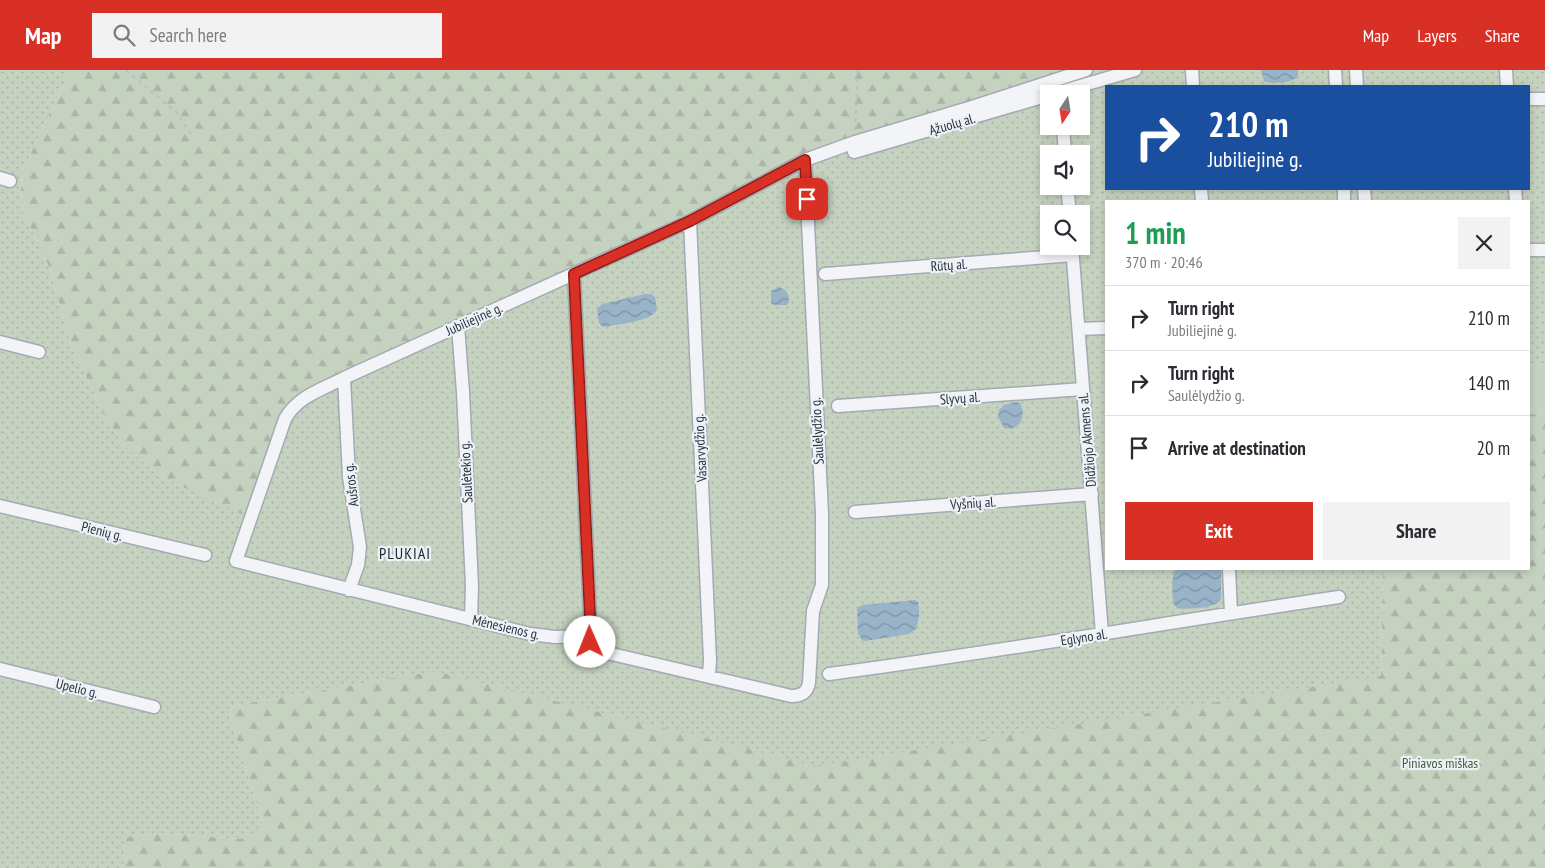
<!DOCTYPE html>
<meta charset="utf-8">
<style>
body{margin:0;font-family:"PT Sans Narrow",sans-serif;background:#f2f2f3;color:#2b2b33;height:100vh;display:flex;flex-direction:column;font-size:19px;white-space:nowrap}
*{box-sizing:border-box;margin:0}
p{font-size:16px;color:#7c7c81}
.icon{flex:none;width:28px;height:28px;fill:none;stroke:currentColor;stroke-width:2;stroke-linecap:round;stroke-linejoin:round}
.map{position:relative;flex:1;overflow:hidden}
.panel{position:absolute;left:1105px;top:130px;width:425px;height:370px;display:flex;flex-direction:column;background:#fff;border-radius:0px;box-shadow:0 2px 8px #0003}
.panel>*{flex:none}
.hud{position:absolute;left:1105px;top:15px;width:425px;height:105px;border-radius:0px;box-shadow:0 2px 8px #0003;background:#1a4fa0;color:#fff;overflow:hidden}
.needle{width:32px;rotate:192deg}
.fabs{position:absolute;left:1040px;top:15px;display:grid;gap:10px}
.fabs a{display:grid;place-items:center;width:50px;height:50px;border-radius:0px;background:#fff;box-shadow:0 2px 8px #0003;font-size:25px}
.pin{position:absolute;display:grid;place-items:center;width:42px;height:42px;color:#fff;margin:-21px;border-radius:10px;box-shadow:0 2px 8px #0006}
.me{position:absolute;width:55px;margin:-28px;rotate:359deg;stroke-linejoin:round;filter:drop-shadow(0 0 4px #0008)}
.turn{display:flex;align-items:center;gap:18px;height:105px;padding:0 20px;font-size:22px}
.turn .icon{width:65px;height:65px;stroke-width:2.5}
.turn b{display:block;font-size:35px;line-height:42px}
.round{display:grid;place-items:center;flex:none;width:52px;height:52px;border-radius:0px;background:#f2f2f3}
.overview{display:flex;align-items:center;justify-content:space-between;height:85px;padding:0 20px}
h1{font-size:30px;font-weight:700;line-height:38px;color:#1e9e55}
.action{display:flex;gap:10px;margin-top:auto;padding:10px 20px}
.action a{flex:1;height:58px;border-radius:0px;background:#d93025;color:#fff;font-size:20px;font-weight:700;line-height:58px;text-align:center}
.action a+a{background:#f2f2f3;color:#2b2b33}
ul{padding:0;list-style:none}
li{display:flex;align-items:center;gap:15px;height:65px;padding:0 20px;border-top:1px solid #e1e1e2}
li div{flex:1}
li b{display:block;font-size:19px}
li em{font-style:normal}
header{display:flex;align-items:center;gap:30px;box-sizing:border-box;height:70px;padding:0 25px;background:#d93025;color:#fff}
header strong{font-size:24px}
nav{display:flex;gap:28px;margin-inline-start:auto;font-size:18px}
.search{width:350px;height:45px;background:#f2f2f3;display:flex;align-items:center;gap:12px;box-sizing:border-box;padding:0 18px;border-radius:0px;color:#7c7c81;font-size:19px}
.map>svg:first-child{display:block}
</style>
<header>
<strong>Map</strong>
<div class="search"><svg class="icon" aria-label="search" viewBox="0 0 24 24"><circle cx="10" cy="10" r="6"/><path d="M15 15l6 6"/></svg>Search here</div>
<nav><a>Map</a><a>Layers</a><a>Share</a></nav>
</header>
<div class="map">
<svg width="1545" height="798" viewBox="0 0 1545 798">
<defs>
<pattern id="forest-firs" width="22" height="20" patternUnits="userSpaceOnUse" patternTransform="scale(1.25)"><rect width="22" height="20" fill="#c6d2c0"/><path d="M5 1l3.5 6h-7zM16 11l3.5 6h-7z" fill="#aab5a6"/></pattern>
<pattern id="park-dots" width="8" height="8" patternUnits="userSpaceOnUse" patternTransform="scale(1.25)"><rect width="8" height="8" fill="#c6d2c0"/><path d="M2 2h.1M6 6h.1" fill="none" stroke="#aab5a6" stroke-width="1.8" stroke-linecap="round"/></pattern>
<pattern id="water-waves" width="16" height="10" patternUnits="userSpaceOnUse" patternTransform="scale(1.25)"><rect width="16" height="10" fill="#99b3c9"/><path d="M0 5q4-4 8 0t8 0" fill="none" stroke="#7d92a5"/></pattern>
</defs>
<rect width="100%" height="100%" fill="#dfe3e8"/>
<path fill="#c6d2c0" d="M 1545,293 L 1545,345 L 1529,344 L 1529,295 Z"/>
<path fill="url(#forest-firs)" d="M 70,0 L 1111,0 L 831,76 L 294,328 L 282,344 L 244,446 L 159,406 L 122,373 L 101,338 L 70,272 L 50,199 L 23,142 L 21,120 L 22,102 Z
M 1529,344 L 1545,345 L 1545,798 L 125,798 L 124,767 L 158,763 L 240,769 L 263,754 L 230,646 L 232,639 L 236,635 L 415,604 L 439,602 L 1381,606 L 1383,499 L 1529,499 Z"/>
<path fill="url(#park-dots)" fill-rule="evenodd" d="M 0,0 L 70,0 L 22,102 L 21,120 L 23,142 L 50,199 L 70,272 L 101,338 L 122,373 L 159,406 L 244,445 L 282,344 L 294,328 L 831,76 L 1111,0 L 1545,0 L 1545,293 L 1529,295 L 1529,131 L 1106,131 L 1106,499 L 1383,499 L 1381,606 L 816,696 L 439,602 L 415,604 L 236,635 L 232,639 L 230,646 L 263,755 L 259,763 L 240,769 L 158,763 L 124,767 L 125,798 L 0,798 ZM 1106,16 L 1529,16 L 1529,119 L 1106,119 ZM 1049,24 L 1081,24 L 1081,56 L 1049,56 ZM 1049,84 L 1081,84 L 1081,116 L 1049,116 ZM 1049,144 L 1081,144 L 1081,176 L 1049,176 Z"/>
<path fill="url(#water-waves)" d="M 1261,0 L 1298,0 C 1298,4 1299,5 1296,8 C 1291,13 1270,14 1264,11 Z
M 779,217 C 787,219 792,228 787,235 L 774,235 L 771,233 L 771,221 Z
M 645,224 L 651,224 L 655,227 L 657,240 C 650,252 617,254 603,257 L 599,253 L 597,239 L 602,234 Z
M 1016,332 L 1020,333 C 1027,345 1020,362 1004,358 L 998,347 L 999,340 L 1004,335 Z
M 1175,499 L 1221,499 L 1221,529 C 1215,539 1194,538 1182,539 C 1179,538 1177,538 1175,536 C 1171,530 1172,504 1175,499 Z
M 915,530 L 918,532 C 920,539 919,552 916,558 C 915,561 911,562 909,564 L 865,571 L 862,570 L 858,563 L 857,538 L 862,535 Z"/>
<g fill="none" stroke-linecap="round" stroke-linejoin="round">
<g stroke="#a4aab2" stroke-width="15">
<path id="street" d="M 1192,0 L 1193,16
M 1335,0 L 1336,16
M 1356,0 L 1357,16
M 1506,0 L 1507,16
M 1053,24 L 1135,0
M 1529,29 L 1545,29
M 1063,56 L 1065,84
M 854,82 L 1049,25
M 805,90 L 822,444 L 822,515 L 813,541 L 809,613 C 807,623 801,626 791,626 L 603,582 L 590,572 L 588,566 L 555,567 L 530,564 L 236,491 L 285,349 C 298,326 321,320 344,308 L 690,151 L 805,90 L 855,72 L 972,37 L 1086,0
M 0,108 L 10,111
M 1067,116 L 1070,144
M 1201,119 L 1202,131
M 1344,119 L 1344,131
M 1364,119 L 1365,131
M 1515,119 L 1516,131
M 690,151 L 710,590 L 709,606
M 1072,176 L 1102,564
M 1529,180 L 1545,180
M 574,204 L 590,546 L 588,566
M 825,204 L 1073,185
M 458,256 L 463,322 L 472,516 L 471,549
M 1079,259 L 1106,258
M 0,272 L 39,282
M 344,308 L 349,407 L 360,477 L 358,495 L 349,520
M 838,336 L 1083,319
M 0,436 L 205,485
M 855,442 L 1092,424
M 1229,499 L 1231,543
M 0,599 L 154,637
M 829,604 C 999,582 1169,552 1339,527"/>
</g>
<path stroke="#b9bec3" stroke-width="2" stroke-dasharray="4 4" stroke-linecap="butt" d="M 126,0 L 177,43 L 191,64
M 855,60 L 858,0"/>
<use href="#street" stroke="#f2f4f7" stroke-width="12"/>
</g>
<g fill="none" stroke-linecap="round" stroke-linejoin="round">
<g stroke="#8d1f18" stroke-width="12">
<path id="route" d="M 590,572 L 588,566 L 590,546 L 574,204 L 690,151 L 805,90 L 807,129"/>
</g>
<use href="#route" stroke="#d93025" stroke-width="9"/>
</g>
<g text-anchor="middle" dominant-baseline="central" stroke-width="4.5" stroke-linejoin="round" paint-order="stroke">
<g font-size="14" fill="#28323f" stroke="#eef2f6">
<text transform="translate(952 54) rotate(-16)">Ąžuolų al.</text>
<text transform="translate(949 195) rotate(-4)">Rūtų al.</text>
<text transform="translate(474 249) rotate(-24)">Jubiliejinė g.</text>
<text transform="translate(960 328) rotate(-4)">Slyvų al.</text>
<text transform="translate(817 361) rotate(-93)">Saulėlydžio g.</text>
<text transform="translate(1087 370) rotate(-95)">Didžiojo Akmens al.</text>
<text transform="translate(700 378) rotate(-93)">Vasarvydžio g.</text>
<text transform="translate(466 402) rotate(-93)">Saulėtekio g.</text>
<text transform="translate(351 415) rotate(-97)">Aušros g.</text>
<text transform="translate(973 433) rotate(-4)">Vyšnių al.</text>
<text transform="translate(102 461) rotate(14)">Pienių g.</text>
<text transform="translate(506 557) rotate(13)">Mėnesienos g.</text>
<text transform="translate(1084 567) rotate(-9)">Eglyno al.</text>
<text transform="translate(77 618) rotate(14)">Upelio g.</text>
</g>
<g font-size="14" fill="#3e5b35" stroke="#eef2f6">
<text x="1440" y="693">Piniavos miškas</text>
</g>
<g font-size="16" letter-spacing="1" fill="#1a2330" stroke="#eef2f6">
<text x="405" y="483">PLUKIAI</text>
</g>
</g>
</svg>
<div class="fabs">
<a><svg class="needle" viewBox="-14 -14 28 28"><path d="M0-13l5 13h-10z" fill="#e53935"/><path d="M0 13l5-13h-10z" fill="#7c7c81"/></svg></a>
<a><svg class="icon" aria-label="sound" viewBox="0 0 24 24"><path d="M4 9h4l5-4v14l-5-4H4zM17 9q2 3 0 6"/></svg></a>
<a><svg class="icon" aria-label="search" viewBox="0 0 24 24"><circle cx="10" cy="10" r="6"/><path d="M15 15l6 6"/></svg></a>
</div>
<div class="pin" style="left:807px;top:129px;background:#d93025"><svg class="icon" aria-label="arrive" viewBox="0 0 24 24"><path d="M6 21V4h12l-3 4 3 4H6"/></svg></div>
<svg class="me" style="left:590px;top:572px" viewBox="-20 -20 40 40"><circle r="19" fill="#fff"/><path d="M0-13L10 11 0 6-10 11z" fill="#d93025"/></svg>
<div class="hud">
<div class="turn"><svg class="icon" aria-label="right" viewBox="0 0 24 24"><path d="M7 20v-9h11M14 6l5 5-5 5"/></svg><div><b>210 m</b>Jubiliejinė g.</div></div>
</div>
<section class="panel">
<div class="overview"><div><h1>1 min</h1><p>370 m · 20:46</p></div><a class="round"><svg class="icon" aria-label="close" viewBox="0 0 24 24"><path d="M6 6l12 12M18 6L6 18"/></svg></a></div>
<ul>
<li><svg class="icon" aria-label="right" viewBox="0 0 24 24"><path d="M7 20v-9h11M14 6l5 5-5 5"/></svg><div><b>Turn right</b><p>Jubiliejinė g.</p></div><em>210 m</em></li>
<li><svg class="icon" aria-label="right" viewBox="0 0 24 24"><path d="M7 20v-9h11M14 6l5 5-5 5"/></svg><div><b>Turn right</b><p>Saulėlydžio g.</p></div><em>140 m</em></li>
<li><svg class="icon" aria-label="arrive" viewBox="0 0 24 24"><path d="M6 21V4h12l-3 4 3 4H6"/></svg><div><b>Arrive at destination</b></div><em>20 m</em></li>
</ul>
<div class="action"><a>Exit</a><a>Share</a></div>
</section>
</div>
